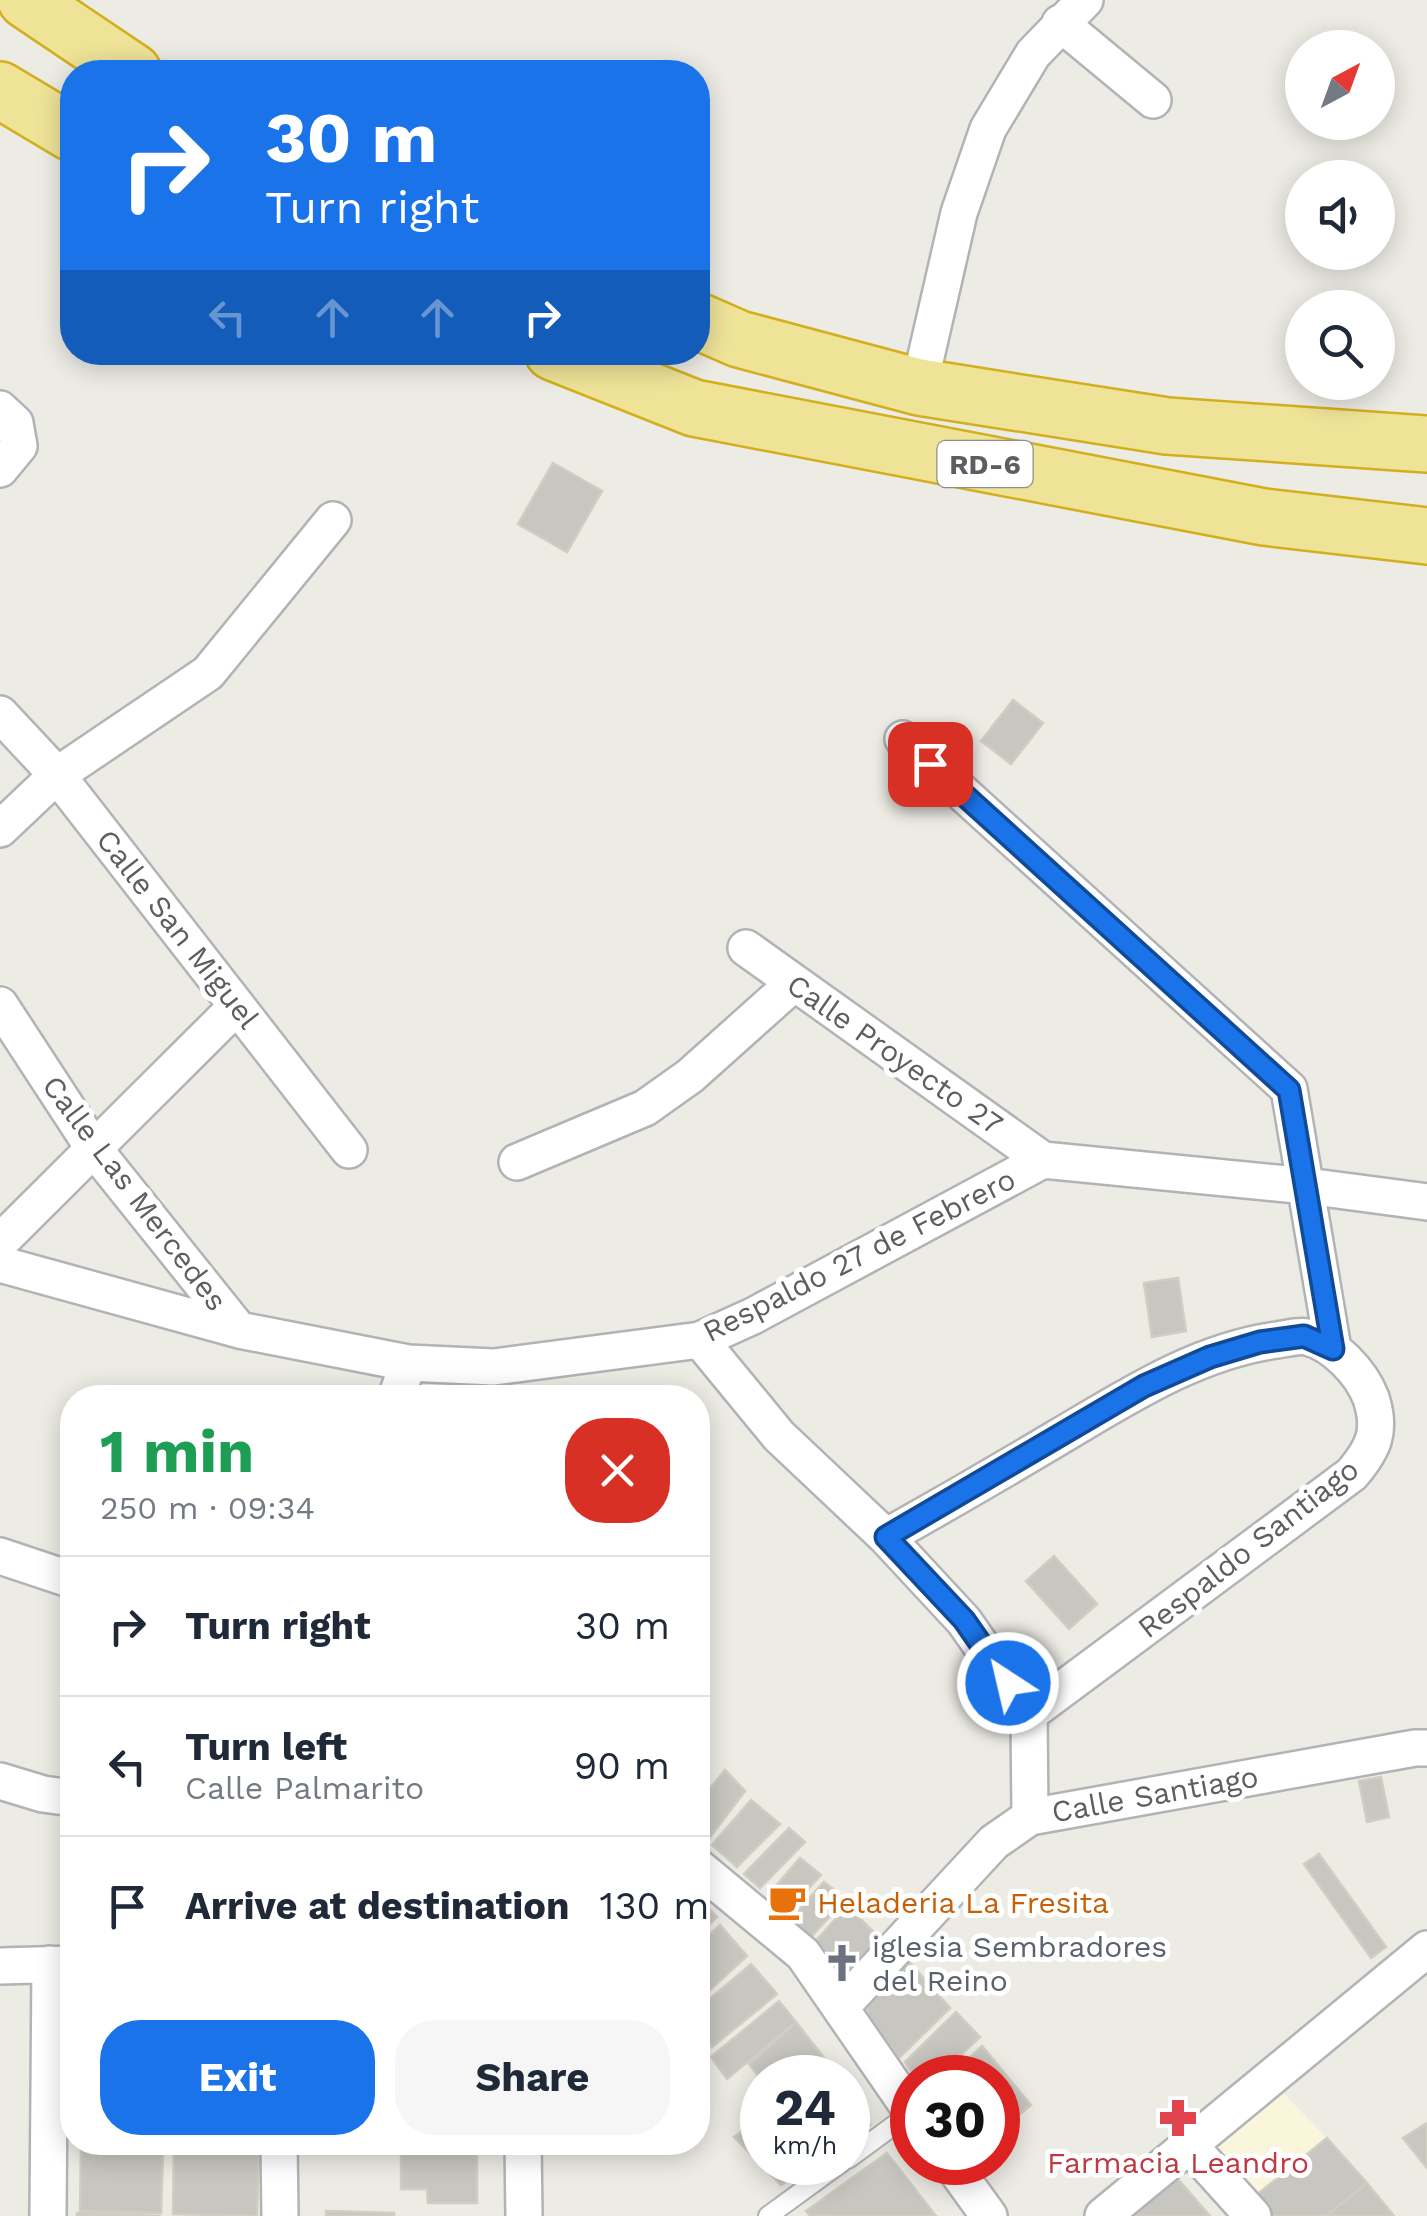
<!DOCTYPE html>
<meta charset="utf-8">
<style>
body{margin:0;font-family:"Work Sans",sans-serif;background:#f6f6f7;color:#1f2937;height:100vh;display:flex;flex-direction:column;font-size:38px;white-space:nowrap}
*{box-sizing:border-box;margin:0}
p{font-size:32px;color:#747a83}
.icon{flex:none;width:55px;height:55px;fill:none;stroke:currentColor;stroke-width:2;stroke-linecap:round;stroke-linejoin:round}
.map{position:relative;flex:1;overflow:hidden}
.details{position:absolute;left:60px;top:1385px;width:650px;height:770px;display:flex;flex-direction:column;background:#fff;border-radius:40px;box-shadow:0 5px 25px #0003}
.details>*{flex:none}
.top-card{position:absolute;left:60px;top:60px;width:650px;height:305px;border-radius:40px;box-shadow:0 5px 25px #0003;background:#1a73e8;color:#fff;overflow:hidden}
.needle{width:65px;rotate:41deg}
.buttons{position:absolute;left:1285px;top:30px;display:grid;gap:20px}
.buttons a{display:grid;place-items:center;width:110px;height:110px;border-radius:50%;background:#fff;box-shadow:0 5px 25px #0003;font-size:50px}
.speed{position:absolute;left:740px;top:2055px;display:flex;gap:20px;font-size:50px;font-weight:700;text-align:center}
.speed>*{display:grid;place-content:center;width:130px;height:130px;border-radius:50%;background:#fff;box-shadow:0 5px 25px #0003;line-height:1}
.speed small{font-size:25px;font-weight:400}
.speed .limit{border:15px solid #d22;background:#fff;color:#111}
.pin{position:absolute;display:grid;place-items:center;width:85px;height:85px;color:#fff;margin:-42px;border-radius:20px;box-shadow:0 5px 15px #0006}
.me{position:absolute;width:110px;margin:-55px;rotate:325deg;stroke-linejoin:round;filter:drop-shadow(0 0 8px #0008)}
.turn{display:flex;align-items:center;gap:35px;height:210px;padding:0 40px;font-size:45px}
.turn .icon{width:130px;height:130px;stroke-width:2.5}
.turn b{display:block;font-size:70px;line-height:85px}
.lanes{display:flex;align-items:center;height:95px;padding:0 40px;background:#0003;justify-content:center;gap:50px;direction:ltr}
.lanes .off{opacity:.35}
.round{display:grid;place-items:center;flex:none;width:105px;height:105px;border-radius:40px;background:#f6f6f7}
.head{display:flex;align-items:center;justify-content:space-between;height:170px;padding:0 40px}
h1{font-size:60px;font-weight:700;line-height:75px;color:#1e9e55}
.action{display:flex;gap:20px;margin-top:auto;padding:20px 40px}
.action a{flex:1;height:115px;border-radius:40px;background:#1a73e8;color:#fff;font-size:40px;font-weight:700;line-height:115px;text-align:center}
.action a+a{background:#f6f6f7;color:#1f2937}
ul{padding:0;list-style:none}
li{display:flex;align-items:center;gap:30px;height:140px;padding:0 40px;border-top:2px solid #e0e1e3}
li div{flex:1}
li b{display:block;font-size:38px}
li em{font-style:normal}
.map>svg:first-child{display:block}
</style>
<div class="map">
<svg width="1427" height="2216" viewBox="0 0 1427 2216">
<rect width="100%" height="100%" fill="#ecebe4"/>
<path fill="#f9f6dc" d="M 1284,2094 L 1327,2138 L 1254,2197 L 1209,2149 Z"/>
<path fill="#c8c6c0" stroke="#d0cdc3" stroke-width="2.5" d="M 553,463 L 602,491 L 567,552 L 518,524 Z
M 1013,700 L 1043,723 L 1011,764 L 981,741 Z
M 1178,1278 L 1186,1331 L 1152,1337 L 1144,1283 Z
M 1054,1556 L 1097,1604 L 1069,1629 L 1026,1581 Z
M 725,1770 L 745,1791 L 707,1841 L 698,1832 L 698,1803 Z
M 1381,1777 L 1389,1817 L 1367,1822 L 1359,1781 Z
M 751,1800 L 780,1824 L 737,1867 L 712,1845 Z
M 789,1828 L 805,1842 L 760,1888 L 744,1874 Z
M 1319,1854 L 1386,1947 L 1371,1958 L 1304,1864 Z
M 800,1858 L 821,1875 L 785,1913 L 768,1895 Z
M 824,1882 L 846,1899 L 811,1937 L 791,1918 Z
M 698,1897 L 717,1917 L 698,1935 Z
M 847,1906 L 882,1940 L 842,1978 L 814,1943 Z
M 720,1925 L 747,1956 L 698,2001 L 698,1945 Z
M 906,1958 L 950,2008 L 899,2058 L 868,2017 L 866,1990 Z
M 751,1964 L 777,1994 L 712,2047 L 698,2027 L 698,2009 Z
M 779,2001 L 796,2022 L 727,2079 L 711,2057 Z
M 956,2012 L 980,2037 L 936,2078 L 915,2078 L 905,2062 Z
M 796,2022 L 825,2059 L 802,2078 L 762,2078 L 762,2081 L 749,2064 Z
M 982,2046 L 1031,2105 L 998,2132 L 998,2078 L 948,2078 Z
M 848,2095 L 870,2125 L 848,2140 Z
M 762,2117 L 762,2162 L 814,2162 L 781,2185 L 734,2137 Z
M 1427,2123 L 1427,2168 L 1403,2138 Z
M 1327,2138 L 1367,2183 L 1326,2216 L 1272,2216 L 1254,2197 Z
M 401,2145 L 477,2145 L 477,2203 L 428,2203 L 427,2189 L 401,2189 Z
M 81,2146 L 163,2148 L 161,2213 L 80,2211 Z
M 174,2147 L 259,2150 L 257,2216 L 173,2214 Z
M 887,2153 L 936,2216 L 810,2216 L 806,2211 Z
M 1177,2178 L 1210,2216 L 1121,2216 Z
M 1367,2183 L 1394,2216 L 1326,2216 Z
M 326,2211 L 394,2213 L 394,2216 L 326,2216 Z
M 77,2213 L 161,2216 L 77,2216 Z"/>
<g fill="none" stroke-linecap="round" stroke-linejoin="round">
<g stroke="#b1b3b7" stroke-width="22">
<path id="lane" d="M 848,2159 L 912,2112
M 768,2216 L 842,2162"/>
</g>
<g stroke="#b1b3b7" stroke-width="40">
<path id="street" d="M 1060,23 L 1153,100
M 919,387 L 959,213 L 988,129 L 1033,54 L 1085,0
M 0,409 L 15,423 L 19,446 L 0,469
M 0,714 L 57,775 L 349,1150
M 903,739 L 1289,1089 L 1333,1349
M 0,829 L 57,775 L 208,673 L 333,520
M 746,948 L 1043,1160
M 0,1005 L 94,1149 L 239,1330
M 517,1162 L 645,1108 L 690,1076 L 794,983
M 0,1242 L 237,1006
M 0,1264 L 239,1330 L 408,1363 L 494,1367 L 700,1340 L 753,1316 L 1043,1160 L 1307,1186 L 1427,1202
M 700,1340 L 779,1436 L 886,1537 L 964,1621 L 1029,1714 L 1030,1817
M 396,1398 L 408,1363
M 886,1537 C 943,1505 1000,1472 1057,1438 C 1125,1398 1196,1351 1277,1340 C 1286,1339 1298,1335 1307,1337 C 1334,1344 1361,1372 1371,1398 C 1382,1432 1373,1449 1352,1474 L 1029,1714
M 0,1556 L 72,1580
M 0,1781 L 43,1794 L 72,1798
M 698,1867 L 803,1954 L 912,2112
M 0,1966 L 72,1964
M 841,2007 L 994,1842 L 1030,1817 L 1415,1748 L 1427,1748
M 279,2142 L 280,2216
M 523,2142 L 524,2216
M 1189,2145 L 1253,2216
M 950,2162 L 989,2216
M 48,2216 L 50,1964
M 1103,2216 L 1427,1949"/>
</g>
<g stroke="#d3af1d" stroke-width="60">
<path id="highway" d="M 26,0 L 133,72
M 0,90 L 72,133
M 698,321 L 739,339 L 919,387 L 1167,426 L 1427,444
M 553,352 L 694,408 L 1264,517 L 1427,536"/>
</g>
<use href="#lane" stroke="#fff" stroke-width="18"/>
<use href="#street" stroke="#fff" stroke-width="35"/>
<use href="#highway" stroke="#efe398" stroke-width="55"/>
</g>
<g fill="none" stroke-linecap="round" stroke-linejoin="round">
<g stroke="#114b97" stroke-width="25">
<path id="route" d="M 930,764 L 1289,1090 L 1333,1349 L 1304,1336 L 1260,1342 L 1210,1357 L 1144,1386 L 886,1537 L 964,1620 L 1008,1683"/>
</g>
<use href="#route" stroke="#1a73e8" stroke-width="18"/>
</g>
<defs>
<g id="cafe-bare" transform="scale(3)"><path d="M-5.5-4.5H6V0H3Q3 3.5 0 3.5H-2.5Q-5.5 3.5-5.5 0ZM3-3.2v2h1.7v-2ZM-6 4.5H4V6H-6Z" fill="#e8710a" stroke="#fff" stroke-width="2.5" paint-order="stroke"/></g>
<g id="church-bare" transform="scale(3)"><path d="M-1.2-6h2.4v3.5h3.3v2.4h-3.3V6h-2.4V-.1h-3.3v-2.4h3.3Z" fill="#6b7280" stroke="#fff" stroke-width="2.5" paint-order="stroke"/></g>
<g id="pharmacy-bare" transform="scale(3)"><path d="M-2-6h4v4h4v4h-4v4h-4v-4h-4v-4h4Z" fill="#e0444e" stroke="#fff" stroke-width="2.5" paint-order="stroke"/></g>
</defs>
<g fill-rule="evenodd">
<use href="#cafe-bare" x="787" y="1902"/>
<use href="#church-bare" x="842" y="1963"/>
<use href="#pharmacy-bare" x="1178" y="2118"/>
</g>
<g text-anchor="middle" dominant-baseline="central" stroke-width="10" stroke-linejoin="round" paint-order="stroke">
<rect fill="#fff" stroke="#8d8e91" stroke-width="2.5" x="937.5" y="441" width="95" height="46" rx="8"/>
<g font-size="28" font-weight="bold" fill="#5c5e62">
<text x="985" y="464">RD-6</text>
</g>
<g font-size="30" fill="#5c5e62" stroke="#fff">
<text transform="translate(178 929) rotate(52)">Calle San Miguel</text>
<text transform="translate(895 1054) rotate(35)">Calle Proyecto 27</text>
<text transform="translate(135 1193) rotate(53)">Calle Las Mercedes</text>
<text transform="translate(859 1255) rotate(-27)">Respaldo 27 de Febrero</text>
<text transform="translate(1248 1548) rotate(-38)">Respaldo Santiago</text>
<text transform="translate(1155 1794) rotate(-10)">Calle Santiago</text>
</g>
<g font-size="30" fill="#c56008" stroke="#fff" text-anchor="start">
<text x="817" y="1902">Heladeria La Fresita</text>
</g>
<g font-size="30" fill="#5b616d" stroke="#fff" text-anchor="start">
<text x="872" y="1946">iglesia Sembradores<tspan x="872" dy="34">del Reino</tspan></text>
</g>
<g font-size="30" fill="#be3a42" stroke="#fff">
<text x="1178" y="2162">Farmacia Leandro</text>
</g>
</g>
</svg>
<div class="buttons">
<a><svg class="needle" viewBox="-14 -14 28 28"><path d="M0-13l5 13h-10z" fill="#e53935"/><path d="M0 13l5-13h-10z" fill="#747a83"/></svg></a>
<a><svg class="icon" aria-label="sound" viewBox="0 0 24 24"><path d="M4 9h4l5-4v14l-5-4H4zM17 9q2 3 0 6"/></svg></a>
<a><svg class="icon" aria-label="search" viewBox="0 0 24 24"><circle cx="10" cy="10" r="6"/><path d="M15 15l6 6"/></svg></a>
</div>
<div class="speed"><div>24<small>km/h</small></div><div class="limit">30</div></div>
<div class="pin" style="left:930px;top:764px;background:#d93025"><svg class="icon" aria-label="arrive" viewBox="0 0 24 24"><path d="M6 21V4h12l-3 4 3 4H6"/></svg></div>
<svg class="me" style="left:1008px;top:1683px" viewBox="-20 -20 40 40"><circle r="17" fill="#1a73e8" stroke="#fff" stroke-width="3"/><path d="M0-11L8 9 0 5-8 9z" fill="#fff"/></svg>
<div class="top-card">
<div class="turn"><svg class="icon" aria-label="right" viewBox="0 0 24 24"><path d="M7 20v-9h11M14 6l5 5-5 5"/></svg><div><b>30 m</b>Turn right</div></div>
<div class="lanes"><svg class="icon off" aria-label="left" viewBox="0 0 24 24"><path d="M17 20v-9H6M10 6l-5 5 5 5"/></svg><svg class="icon off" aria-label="ahead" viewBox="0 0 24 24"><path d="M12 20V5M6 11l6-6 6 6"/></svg><svg class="icon off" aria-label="ahead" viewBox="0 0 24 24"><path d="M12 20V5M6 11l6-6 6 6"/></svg><svg class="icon" aria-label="right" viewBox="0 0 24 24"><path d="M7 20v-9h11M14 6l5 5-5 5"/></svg></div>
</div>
<section class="details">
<div class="head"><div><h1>1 min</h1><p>250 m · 09:34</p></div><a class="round" style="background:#d93025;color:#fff"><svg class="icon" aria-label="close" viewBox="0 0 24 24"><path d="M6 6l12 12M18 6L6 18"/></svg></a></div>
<ul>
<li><svg class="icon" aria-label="right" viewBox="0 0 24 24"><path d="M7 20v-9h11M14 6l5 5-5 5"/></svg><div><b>Turn right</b></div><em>30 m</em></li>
<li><svg class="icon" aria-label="left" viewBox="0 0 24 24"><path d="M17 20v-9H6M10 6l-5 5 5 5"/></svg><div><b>Turn left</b><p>Calle Palmarito</p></div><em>90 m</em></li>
<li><svg class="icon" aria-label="arrive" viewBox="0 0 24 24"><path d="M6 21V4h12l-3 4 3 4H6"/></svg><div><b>Arrive at destination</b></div><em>130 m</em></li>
</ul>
<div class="action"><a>Exit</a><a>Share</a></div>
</section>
</div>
